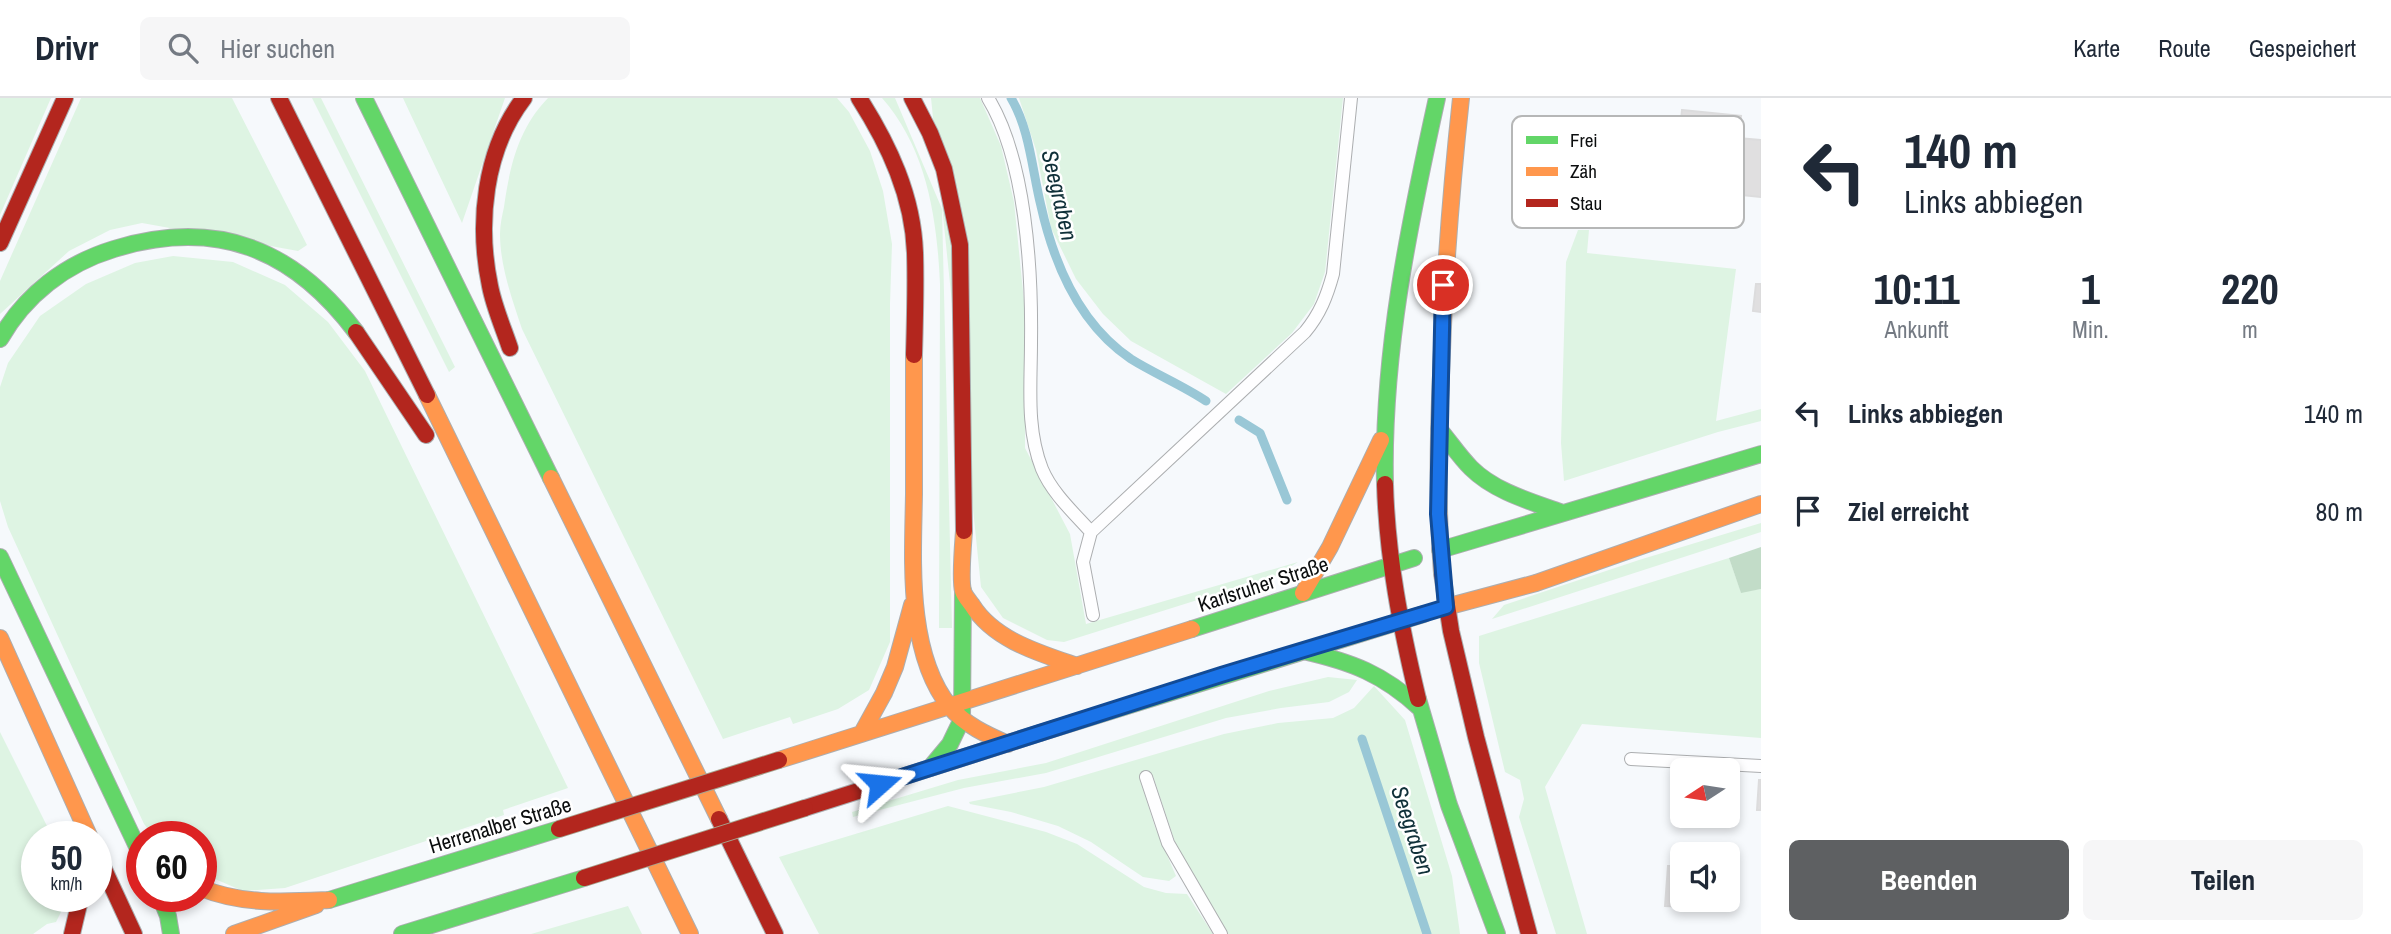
<!DOCTYPE html>
<html lang="de">
<meta charset="utf-8">
<style>
body{margin:0;font-family:"Archivo Narrow",sans-serif;background:#f6f6f7;color:#1f2937;height:100vh;display:flex;flex-direction:column;font-size:26px;white-space:nowrap}
*{box-sizing:border-box;margin:0}
p{font-size:23px;color:#747a83}
.icon{flex:none;width:38px;height:38px;fill:none;stroke:currentColor;stroke-width:2;stroke-linecap:round;stroke-linejoin:round}
.map{position:relative;flex:1;overflow:hidden}
.side{display:flex;flex-direction:column;background:#fff;width:630px}
.side>*{flex:none}
.banner{background:#fff;color:#1f2937;overflow:hidden}
.needle{width:46px;rotate:258deg}
.tools{position:absolute;left:1670px;top:660px;display:grid;gap:14px}
.tools a{display:grid;place-items:center;width:70px;height:70px;border-radius:10px;background:#fff;box-shadow:0 4px 10px #0003;font-size:35px}
.speed{position:absolute;left:21px;top:723px;display:flex;gap:14px;font-size:35px;font-weight:700;text-align:center}
.speed>*{display:grid;place-content:center;width:91px;height:91px;border-radius:50%;background:#fff;box-shadow:0 4px 10px #0003;line-height:1}
.speed small{font-size:18px;font-weight:400}
.speed .limit{border:10px solid #d22;background:#fff;color:#111}
.pin{position:absolute;display:grid;place-items:center;width:60px;height:60px;color:#fff;margin:-30px;border:4px solid #fff;border-radius:50%;box-shadow:0 2px 7px #0007}
.me{position:absolute;width:77px;margin:-38px;rotate:72deg;stroke-linejoin:round;filter:drop-shadow(0 0 5px #0008)}
.turn{display:flex;align-items:center;gap:24px;height:147px;padding:0 28px;font-size:32px}
.turn .icon{width:91px;height:91px;stroke-width:2.5}
.turn b{display:block;font-size:49px;line-height:60px}
.eta{display:flex;justify-content:space-evenly;align-items:center;height:119px;text-align:center}
.eta b{font-size:42px;font-weight:700;line-height:49px}
.action{display:flex;gap:14px;margin-top:auto;padding:14px 28px}
.action a{flex:1;height:80px;border-radius:10px;background:#5e6062;color:#fff;font-size:28px;font-weight:700;line-height:80px;text-align:center}
.action a+a{background:#f6f6f7;color:#1f2937}
ul{padding:0;list-style:none}
li{display:flex;align-items:center;gap:21px;height:98px;padding:0 28px}
li div{flex:1}
li b{display:block;font-size:26px}
li em{font-style:normal}
header{display:flex;align-items:center;gap:42px;box-sizing:border-box;height:98px;padding:0 35px;background:#fff;border-bottom:2px solid #e0e1e3}
header strong{font-size:33px}
nav{display:flex;gap:38px;margin-inline-start:auto;font-size:24px}
.search{width:490px;height:63px;background:#f6f6f7;display:flex;align-items:center;gap:18px;box-sizing:border-box;padding:0 24px;border-radius:10px;color:#747a83;font-size:26px}
main{display:flex;flex:1;min-height:0}
.map>svg:first-child{display:block}
</style>
<header>
<strong>Drivr</strong>
<div class="search"><svg class="icon" aria-label="search" viewBox="0 0 24 24"><circle cx="10" cy="10" r="6"/><path d="M15 15l6 6"/></svg>Hier suchen</div>
<nav><a>Karte</a><a>Route</a><a>Gespeichert</a></nav>
</header>
<main>
<div class="map">
<svg width="1761" height="836" viewBox="0 0 1761 836">
<rect width="100%" height="100%" fill="#f6f9fc"/>
<path fill="#def4e3" d="M 0,0 L 51,0 L 0,117 Z
M 81,0 L 232,0 L 307,147 L 298,153 L 142,125 L 110,132 L 69,153 L 0,216 L 0,183 Z
M 312,0 L 321,0 L 455,269 L 449,274 Z
M 403,0 L 505,0 L 462,125 L 409,13 Z
M 548,0 L 837,0 L 849,14 L 870,53 L 883,93 L 892,146 L 890,206 L 890,544 L 869,592 L 838,611 L 793,626 L 790,619 L 723,641 L 522,231 C 512,201 500,168 500,136 C 500,127 502,118 504,109 C 510,68 518,31 548,0 Z
M 882,0 L 895,0 L 942,111 L 952,530 L 939,530 L 940,186 C 937,120 927,51 882,0 Z
M 931,0 L 980,0 L 1001,48 L 1014,104 L 1025,213 L 1025,350 L 1070,436 L 1086,526 L 1298,464 L 1277,477 L 1064,544 L 1047,542 L 1003,520 L 981,489 Z
M 1019,0 L 1343,0 L 1325,174 L 1314,206 L 1292,235 L 1226,296 L 1131,243 L 1103,216 L 1076,181 L 1051,130 L 1036,52 Z
M 1578,132 L 1589,132 L 1587,155 L 1736,171 L 1716,323 L 1761,311 L 1761,323 L 1718,334 L 1564,383 L 1561,345 L 1566,164 Z
M 173,158 L 233,164 L 285,187 L 328,224 L 365,273 L 568,690 L 503,712 L 504,717 L 285,790 L 243,793 L 201,775 L 201,738 L 154,738 L 144,726 L 8,429 L 0,403 L 0,289 L 8,265 L 40,218 L 86,186 L 135,165 Z
M 1761,425 L 1761,434 L 1492,521 L 1504,507 L 1639,462 Z
M 1729,460 L 1741,494 L 1761,491 L 1761,640 L 1582,626 L 1545,689 L 1587,836 L 1556,836 L 1519,719 L 1524,701 L 1520,682 L 1505,674 L 1479,565 L 1479,538 Z
M 1328,579 L 1357,582 L 1349,594 L 1329,604 L 1281,610 L 1226,620 L 1046,675 L 964,690 L 853,719 L 852,714 L 958,682 L 1046,665 L 1269,593 Z
M 1374,588 L 1405,622 L 1452,778 L 1460,836 L 1228,836 L 1178,753 L 1153,678 L 1140,682 L 1155,729 L 1176,778 L 1169,783 L 1143,779 L 1091,744 L 1058,728 L 1011,714 L 970,706 L 969,704 L 1044,689 L 1224,636 L 1278,625 L 1333,620 L 1354,610 Z
M 0,634 L 52,738 L 37,738 L 37,798 L 69,798 L 56,824 L 47,826 L 33,836 L 0,836 Z
M 948,708 L 1046,734 L 1077,746 L 1144,789 L 1166,795 L 1187,796 L 1213,836 L 819,836 L 779,759 Z
M 628,808 L 642,836 L 531,836 Z"/>
<path fill="#c2dcc8" d="M 1761,449 L 1761,491 L 1741,495 L 1729,460 Z"/>
<g fill="none" stroke-linecap="round" stroke-linejoin="round">
<path stroke="#99c7d6" stroke-width="9" d="M 1011,0 C 1030,32 1032,72 1041,108 C 1054,166 1079,226 1131,261 C 1155,276 1182,287 1206,303
M 1239,322 L 1260,335 L 1287,402
M 1362,641 L 1427,836"/>
</g>
<path fill="#e0dfe0" stroke="#dcdcdd" stroke-width="2" d="M 1682,12 L 1741,18 L 1738,40 L 1761,42 L 1761,99 L 1674,90 Z
M 1756,186 L 1761,186 L 1761,214 L 1753,213 Z
M 1759,682 L 1761,682 L 1761,712 L 1757,712 Z
M 1668,768 L 1682,768 L 1682,802 L 1690,802 L 1690,809 L 1665,808 Z"/>
<g fill="none" stroke-linecap="round" stroke-linejoin="round">
<g stroke="#acaeb0" stroke-width="14">
<path id="lane" d="M 988,0 C 1026,62 1032,172 1031,244 C 1031,287 1026,331 1042,371 C 1052,395 1074,415 1091,434 L 1083,464 L 1093,517
M 1091,434 L 1305,234 C 1320,216 1327,198 1333,176 L 1351,0
M 1631,661 L 1761,668
M 1146,679 L 1168,745 L 1221,836"/>
</g>
<g stroke="#acaeb0" stroke-width="18">
<path id="fast" d="M 364,0 L 551,380
M 0,241 C 25,197 65,166 114,151 C 216,120 293,150 356,234
M 1439,331 C 1450,344 1459,358 1471,370 C 1494,393 1529,403 1560,414
M 1385,386 C 1382,256 1409,127 1437,0
M 1440,452 L 1761,356
M 0,459 L 142,759
M 1192,531 L 1414,460
M 1303,553 C 1352,564 1383,576 1420,610
M 1418,601 L 1449,707 L 1497,836
M 1040,635 L 1424,516
M 930,670 L 950,646 L 962,621 L 963,493
M 160,798 L 168,818 L 171,836
M 329,802 L 559,731
M 402,836 L 584,780"/>
</g>
<g stroke="#acaeb0" stroke-width="18">
<path id="slow" d="M 914,257 C 914,303 914,350 914,396 C 913,461 906,555 950,609 C 965,627 987,637 1008,646
M 427,297 L 690,836
M 551,380 L 719,721
M 964,433 C 963,447 960,481 963,493 C 964,497 969,503 972,507 C 994,542 1039,555 1077,568
M 1442,475 C 1437,409 1438,343 1441,277 C 1444,184 1451,92 1461,0
M 1303,495 L 1330,449 L 1381,342
M 1446,509 L 1536,485 L 1761,406
M 0,540 L 89,738
M 862,635 L 884,595 L 895,569 L 912,507
M 779,662 L 1192,531
M 201,790 C 243,807 285,804 329,802
M 234,836 L 316,807"/>
</g>
<g stroke="#acaeb0" stroke-width="18">
<path id="jam" d="M 279,0 L 427,297
M 859,0 C 889,47 913,98 915,155 C 916,188 915,223 914,257
M 912,0 L 930,35 L 944,71 L 960,147 L 964,433
M 0,145 L 65,0
M 356,234 L 426,337
M 510,250 C 503,229 494,209 490,188 C 477,126 484,52 524,0
M 1385,386 C 1387,460 1401,530 1418,601
M 1442,475 L 1451,533 L 1476,639 L 1529,836
M 805,710 L 1040,635
M 719,721 L 775,836
M 96,754 L 134,836
M 72,836 L 81,798"/>
</g>
<use href="#lane" stroke="#fefeff" stroke-width="12"/>
<use href="#fast" stroke="#63d668" stroke-width="16"/>
<use href="#slow" stroke="#ff974d" stroke-width="16"/>
<use href="#jam" stroke="#b3261e" stroke-width="16"/>
<g stroke="#a7a38f" stroke-width="18" stroke-linecap="butt">
<path id="jam-bridge" d="M 559,731 L 779,662
M 584,780 L 805,710"/>
</g>
<use href="#jam-bridge" stroke="#b3261e" stroke-width="16"/>
</g>
<g fill="none" stroke-linecap="round" stroke-linejoin="round">
<g stroke="#114b97" stroke-width="18">
<path id="route" d="M 880,686 L 1221,577 L 1446,509 L 1438,416 L 1443,187"/>
</g>
<use href="#route" stroke="#1a73e8" stroke-width="12"/>
</g>
<g text-anchor="middle" dominant-baseline="central" stroke-width="5" stroke-linejoin="round" paint-order="stroke">
<g font-size="21" fill="#0c0e0f" stroke="#fff">
<text transform="translate(1263 486) rotate(-18)">Karlsruher Straße</text>
<text transform="translate(500 727) rotate(-17)">Herrenalber Straße</text>
</g>
<g font-size="23" font-style="italic" fill="#103039" stroke="#fff">
<text transform="translate(1060 97) rotate(77)">Seegraben</text>
<text transform="translate(1413 732) rotate(72)">Seegraben</text>
</g>
</g>
<rect x="1512" y="18" width="232" height="112" rx="10" fill="#fff" stroke="#b6b7b7" stroke-width="2"/>
<rect x="1526" y="38" width="32" height="8" fill="#63d668"/>
<rect x="1526" y="69" width="32" height="9" fill="#ff974d"/>
<rect x="1526" y="101" width="32" height="8" fill="#b3261e"/>
<g font-size="19" fill="#0c0e0f">
<text x="1570" y="49">Frei</text>
<text x="1570" y="80">Zäh</text>
<text x="1570" y="112">Stau</text>
</g>
</svg>
<div class="tools">
<a><svg class="needle" viewBox="-14 -14 28 28"><path d="M0-13l5 13h-10z" fill="#e53935"/><path d="M0 13l5-13h-10z" fill="#747a83"/></svg></a>
<a><svg class="icon" aria-label="sound" viewBox="0 0 24 24"><path d="M4 9h4l5-4v14l-5-4H4zM17 9q2 3 0 6"/></svg></a>
</div>
<div class="speed"><div>50<small>km/h</small></div><div class="limit">60</div></div>
<div class="pin" style="left:1443px;top:187px;background:#d93025"><svg class="icon" aria-label="arrive" viewBox="0 0 24 24"><path d="M6 21V4h12l-3 4 3 4H6"/></svg></div>
<svg class="me" style="left:880px;top:686px" viewBox="-20 -20 40 40"><path d="M0-17L14 15 0 8-14 15z" fill="#1a73e8" stroke="#fff" stroke-width="4"/></svg>
</div>
<section class="side">
<div class="banner">
<div class="turn"><svg class="icon" aria-label="left" viewBox="0 0 24 24"><path d="M17 20v-9H6M10 6l-5 5 5 5"/></svg><div><b>140 m</b>Links abbiegen</div></div>
</div>
<div class="eta">
<div><b>10:11</b><p>Ankunft</p></div>
<div><b>1</b><p>Min.</p></div>
<div><b>220</b><p>m</p></div>
</div>
<ul>
<li><svg class="icon" aria-label="left" viewBox="0 0 24 24"><path d="M17 20v-9H6M10 6l-5 5 5 5"/></svg><div><b>Links abbiegen</b></div><em>140 m</em></li>
<li><svg class="icon" aria-label="arrive" viewBox="0 0 24 24"><path d="M6 21V4h12l-3 4 3 4H6"/></svg><div><b>Ziel erreicht</b></div><em>80 m</em></li>
</ul>
<div class="action"><a>Beenden</a><a>Teilen</a></div>
</section>
</main>
